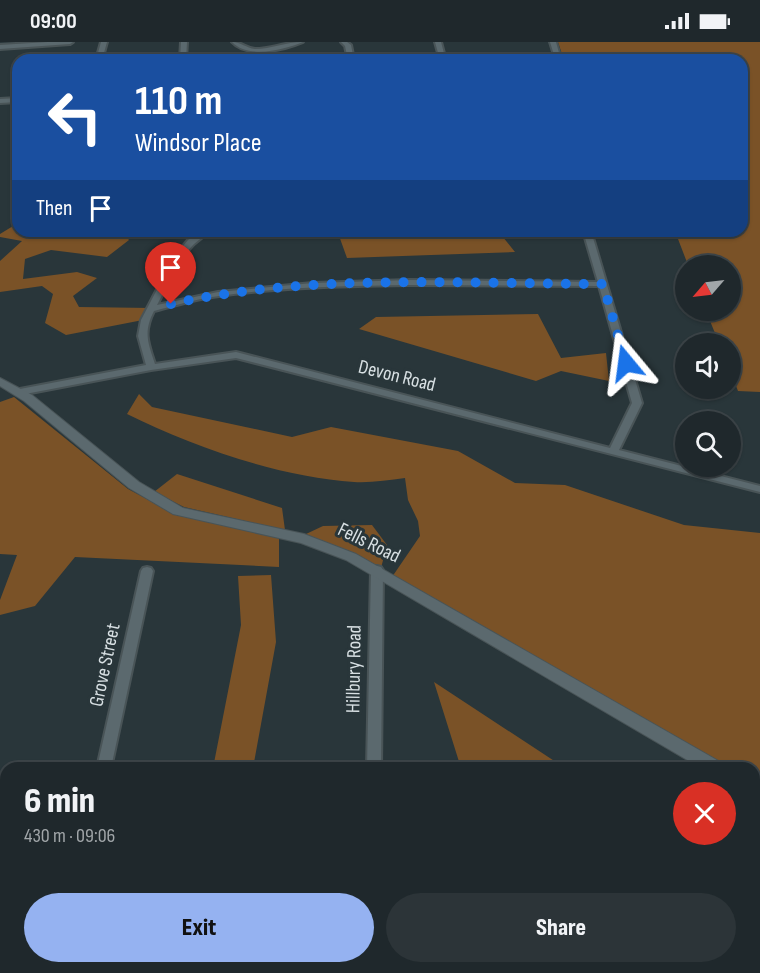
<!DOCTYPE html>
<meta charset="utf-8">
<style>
body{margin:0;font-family:"Sofia Sans Condensed",sans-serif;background:#2c3438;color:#f1f3f6;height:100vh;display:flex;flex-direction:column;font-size:22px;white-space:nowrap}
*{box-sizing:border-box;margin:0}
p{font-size:20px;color:#a1a6a9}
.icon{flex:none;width:33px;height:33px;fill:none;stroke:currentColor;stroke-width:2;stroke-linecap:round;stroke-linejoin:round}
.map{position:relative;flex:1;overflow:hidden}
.panel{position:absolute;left:0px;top:720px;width:760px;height:212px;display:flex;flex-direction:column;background:#1f282c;border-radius:18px 18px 0 0;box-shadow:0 2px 4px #0004,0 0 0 2px #3c4448}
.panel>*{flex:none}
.hud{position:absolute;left:12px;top:12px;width:736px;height:183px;border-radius:18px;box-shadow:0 2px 4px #0004,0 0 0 2px #3c4448;background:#1a4fa0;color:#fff;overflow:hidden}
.needle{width:39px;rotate:242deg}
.buttons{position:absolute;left:675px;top:213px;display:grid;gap:12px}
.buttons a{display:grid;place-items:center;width:66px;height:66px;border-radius:50%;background:#1f282c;box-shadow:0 2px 4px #0004,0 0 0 2px #3c4448;font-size:30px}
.pin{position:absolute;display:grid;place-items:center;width:51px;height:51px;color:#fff;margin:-62px -26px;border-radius:50% 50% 50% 0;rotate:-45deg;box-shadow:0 0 6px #0007}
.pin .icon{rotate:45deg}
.me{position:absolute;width:66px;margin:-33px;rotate:344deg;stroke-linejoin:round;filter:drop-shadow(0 0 4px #0008)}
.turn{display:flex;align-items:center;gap:21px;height:126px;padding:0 24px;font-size:27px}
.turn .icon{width:78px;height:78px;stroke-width:2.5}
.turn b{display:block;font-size:42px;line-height:51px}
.then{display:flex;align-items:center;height:57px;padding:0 24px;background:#0003;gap:12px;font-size:22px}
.round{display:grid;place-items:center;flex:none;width:63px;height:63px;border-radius:32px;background:#2c3438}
.head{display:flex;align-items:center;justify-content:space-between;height:102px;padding:0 24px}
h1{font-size:36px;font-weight:800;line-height:45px}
.action{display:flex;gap:12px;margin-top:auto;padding:12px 24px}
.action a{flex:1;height:69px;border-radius:36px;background:#95b2f1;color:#111;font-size:24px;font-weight:800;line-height:69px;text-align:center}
.action a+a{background:#2c3438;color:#f1f3f6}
.status{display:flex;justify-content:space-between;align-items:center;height:42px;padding:0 30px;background:#1f282c;direction:ltr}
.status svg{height:16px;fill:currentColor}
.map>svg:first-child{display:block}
</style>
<div class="status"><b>09:00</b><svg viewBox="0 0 49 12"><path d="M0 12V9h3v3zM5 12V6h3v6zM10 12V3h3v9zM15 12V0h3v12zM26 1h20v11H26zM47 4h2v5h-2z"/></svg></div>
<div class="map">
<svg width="760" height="931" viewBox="0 0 760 931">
<rect width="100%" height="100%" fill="#29363a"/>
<path fill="#7a5227" d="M 558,0 L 760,0 L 760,350 L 738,349 L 731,331 L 730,302 L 719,301 L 706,269 L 730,268 L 730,224 L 688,223 L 678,197 L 670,189 L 742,189 L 742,18 L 564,18 Z
M 18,181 L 18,189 L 122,189 L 129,198 L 107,215 L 51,208 L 25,217 L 23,237 L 77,230 L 97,236 L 73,254 L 79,265 L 152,266 L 148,277 L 66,293 L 45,281 L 53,252 L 42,244 L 0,250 L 0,219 L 22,199 L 0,195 L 0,192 Z
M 359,189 L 498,189 L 515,210 L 347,216 L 338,191 Z
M 538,272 L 561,316 L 606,311 L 609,339 L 561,329 L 536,339 L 359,287 L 376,275 Z
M 139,352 L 152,365 L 292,395 L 331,385 L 458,409 L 515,441 L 565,443 L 684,483 L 760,491 L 760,747 L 755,744 L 754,726 L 723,726 L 392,535 L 420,494 L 418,479 L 408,458 L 405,436 C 388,438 371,441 354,440 C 280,435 193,405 127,372 Z
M 14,355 L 128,447 L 177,473 L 279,494 L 279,525 L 75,515 L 35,564 L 0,573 L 0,558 L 17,513 L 0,512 L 0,360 Z
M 177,432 L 282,466 L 285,488 L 184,465 L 154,450 Z
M 372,483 L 387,503 L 381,526 L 306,492 L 323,484 Z
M 271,533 L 276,600 L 253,726 L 213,726 L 241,583 L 238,534 Z
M 434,640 L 565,726 L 461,726 Z"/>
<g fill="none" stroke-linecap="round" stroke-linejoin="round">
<g stroke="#495457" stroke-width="4">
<path id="minor" d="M 48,0 L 73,0 L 70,2 L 0,7 L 0,3 Z
M 101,0 L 107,0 L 102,18 L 96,18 Z
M 181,0 L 187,0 L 186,18 L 180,18 Z
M 232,0 C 241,0 246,6 255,7 C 271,7 286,0 303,0 C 284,8 248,17 232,0 Z
M 341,0 L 347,0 L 351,3 L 354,18 L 348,18 L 345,4 Z
M 435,0 L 441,0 L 445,15 L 554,13 L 550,0 L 556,0 L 561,18 L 555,17 L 440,18 Z
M 18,56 L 18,60 L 0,61 L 0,57 Z
M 201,189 L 210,189 L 194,202 L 181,216 L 157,263 L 218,250 L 313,241 L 410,238 L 598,240 L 583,189 L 591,189 L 642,361 L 619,408 L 760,444 L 760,450 L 236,316 L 151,328 L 20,353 L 17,352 L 15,350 L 20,347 L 146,323 L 138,294 L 141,278 L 174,215 L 188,198 ZM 410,243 L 599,244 L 632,361 L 610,406 L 236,310 L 155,322 C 148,301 143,290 154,269 C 173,264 193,258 212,255 C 277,245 344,244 410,243 Z
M 377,524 L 381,525 L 383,528 L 381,726 L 367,726 L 371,528 L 373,525 Z
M 147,525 L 151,526 L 153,529 L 111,726 L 97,726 L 141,529 L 143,526 Z
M 760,802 L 760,814 L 754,816 L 754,803 Z
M 0,895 L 6,896 L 6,910 L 0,909 Z
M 367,926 L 383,926 L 384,931 L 368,931 Z
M 528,926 L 550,926 L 548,931 L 525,931 Z"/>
</g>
<g stroke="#495457" stroke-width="2">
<path id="tertiary" d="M 0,336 L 32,353 L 139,440 L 183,466 L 304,492 L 356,512 L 722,721 L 725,726 L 701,726 L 346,518 L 301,501 L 173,472 L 129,446 L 24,359 L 0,344 Z
M 754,741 L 760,743 L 760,759 L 754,758 Z"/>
</g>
<use href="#minor" fill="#5b696e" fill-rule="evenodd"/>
<use href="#tertiary" fill="#5b696e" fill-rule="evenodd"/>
</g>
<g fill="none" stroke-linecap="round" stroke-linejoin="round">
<path stroke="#1a73e8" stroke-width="10" stroke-dasharray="0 18" d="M 171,262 C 310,231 461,242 603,242 L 626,321"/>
</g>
<g text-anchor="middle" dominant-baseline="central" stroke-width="6" stroke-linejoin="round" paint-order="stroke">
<g font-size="20" fill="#d8e0e3" stroke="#29363a">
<text transform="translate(397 334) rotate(14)">Devon Road</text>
<text transform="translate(369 501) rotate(26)">Fells Road</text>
<text transform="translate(105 623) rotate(-78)">Grove Street</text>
<text transform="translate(354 627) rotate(-89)">Hillbury Road</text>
</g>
</g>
</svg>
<div class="buttons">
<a><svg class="needle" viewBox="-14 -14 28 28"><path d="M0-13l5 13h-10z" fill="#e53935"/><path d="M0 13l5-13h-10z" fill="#a1a6a9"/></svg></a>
<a><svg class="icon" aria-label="sound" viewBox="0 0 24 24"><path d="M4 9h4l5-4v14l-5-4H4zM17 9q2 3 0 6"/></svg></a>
<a><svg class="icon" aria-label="search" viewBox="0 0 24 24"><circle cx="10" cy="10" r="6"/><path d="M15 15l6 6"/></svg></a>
</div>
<div class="pin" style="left:171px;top:262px;background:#d93025"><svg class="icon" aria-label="arrive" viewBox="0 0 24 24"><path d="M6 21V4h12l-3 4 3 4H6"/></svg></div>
<svg class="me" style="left:626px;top:321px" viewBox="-20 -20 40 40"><path d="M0-17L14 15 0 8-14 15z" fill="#1a73e8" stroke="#fff" stroke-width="4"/></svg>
<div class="hud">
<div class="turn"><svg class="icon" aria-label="left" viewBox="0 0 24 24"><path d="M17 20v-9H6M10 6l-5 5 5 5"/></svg><div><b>110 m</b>Windsor Place</div></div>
<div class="then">Then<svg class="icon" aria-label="arrive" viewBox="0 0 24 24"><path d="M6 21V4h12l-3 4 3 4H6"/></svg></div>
</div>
<section class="panel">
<div class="head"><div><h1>6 min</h1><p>430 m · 09:06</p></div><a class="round" style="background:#d93025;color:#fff"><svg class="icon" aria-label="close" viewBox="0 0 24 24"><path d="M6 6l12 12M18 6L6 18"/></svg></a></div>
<div class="action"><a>Exit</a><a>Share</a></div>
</section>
</div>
